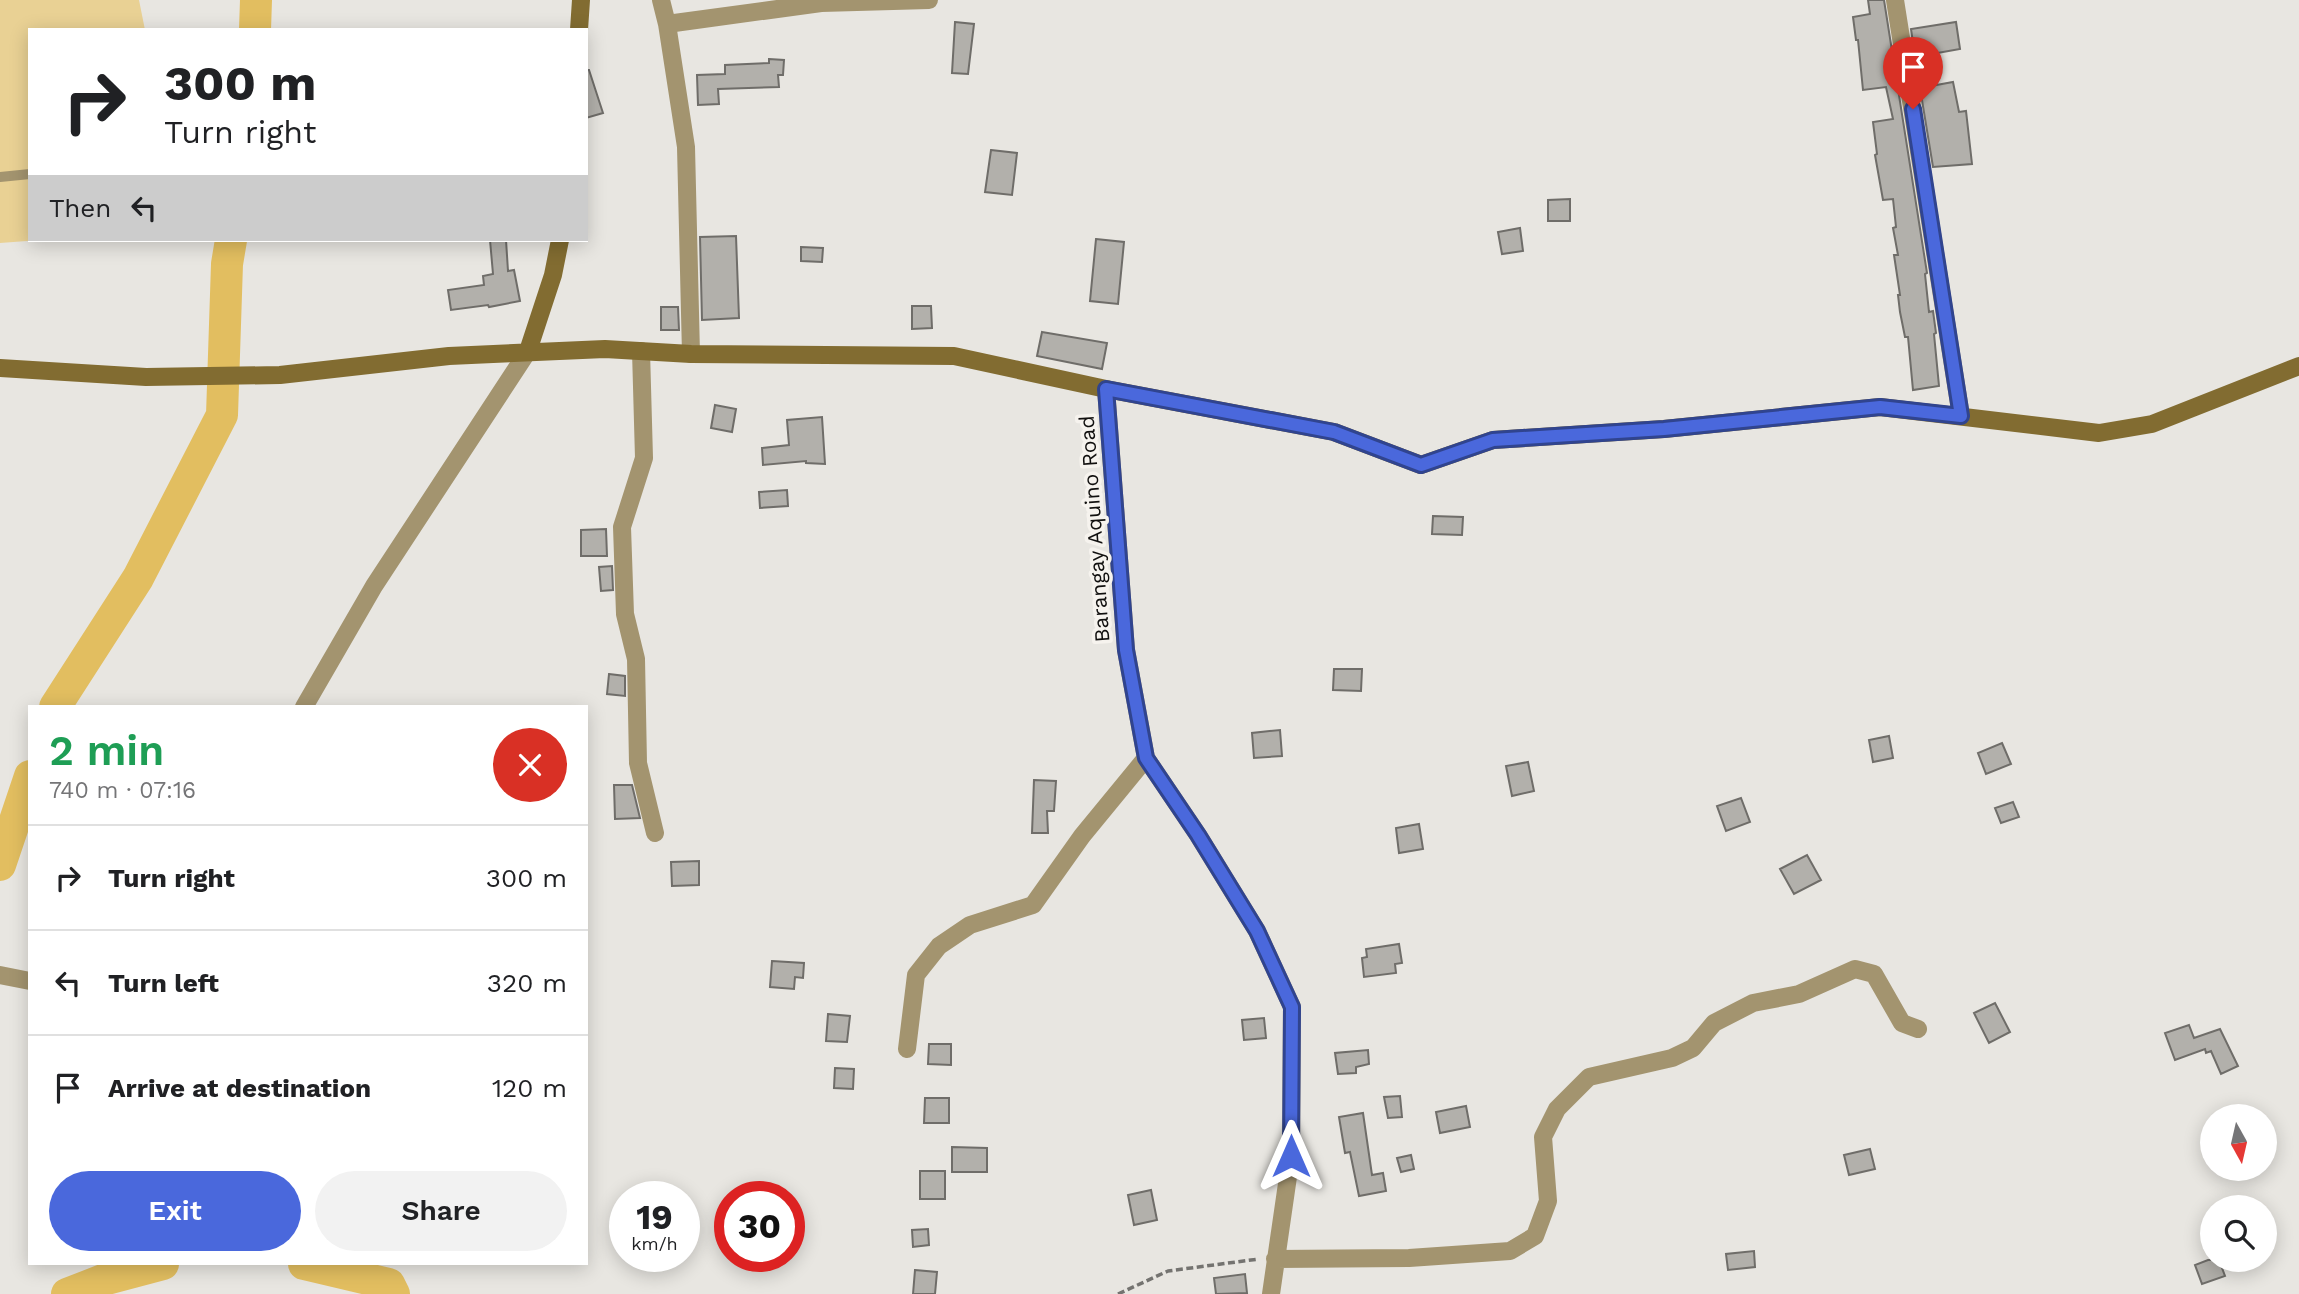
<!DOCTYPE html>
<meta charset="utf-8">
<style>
body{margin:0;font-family:"Work Sans",sans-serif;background:#f2f2f2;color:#202124;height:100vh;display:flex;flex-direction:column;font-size:26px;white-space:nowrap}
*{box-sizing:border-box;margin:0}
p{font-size:23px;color:#757577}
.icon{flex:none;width:38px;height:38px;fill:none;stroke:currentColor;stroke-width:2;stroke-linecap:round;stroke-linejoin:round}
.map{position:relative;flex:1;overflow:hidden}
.side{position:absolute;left:28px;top:705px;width:560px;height:560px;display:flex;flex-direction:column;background:#fff;border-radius:0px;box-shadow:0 4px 18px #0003}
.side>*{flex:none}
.hud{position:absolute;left:28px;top:28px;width:560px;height:214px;border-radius:0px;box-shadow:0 4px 18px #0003;background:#fff;color:#202124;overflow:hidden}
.needle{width:46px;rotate:172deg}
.fabs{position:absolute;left:2200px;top:1104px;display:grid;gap:14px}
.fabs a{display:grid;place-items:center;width:77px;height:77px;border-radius:50%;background:#fff;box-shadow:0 4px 18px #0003;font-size:35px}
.speed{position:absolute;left:609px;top:1181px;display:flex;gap:14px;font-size:35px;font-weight:700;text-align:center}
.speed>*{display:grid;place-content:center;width:91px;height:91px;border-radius:50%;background:#fff;box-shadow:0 4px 18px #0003;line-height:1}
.speed small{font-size:18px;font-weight:400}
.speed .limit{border:10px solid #d22;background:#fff;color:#111}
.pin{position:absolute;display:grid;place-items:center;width:60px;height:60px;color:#fff;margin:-72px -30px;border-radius:50% 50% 50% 0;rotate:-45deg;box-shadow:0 0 7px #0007}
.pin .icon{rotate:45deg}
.me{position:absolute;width:77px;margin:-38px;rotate:0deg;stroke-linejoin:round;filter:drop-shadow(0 0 5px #0008)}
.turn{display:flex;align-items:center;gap:24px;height:147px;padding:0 21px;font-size:32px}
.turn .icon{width:91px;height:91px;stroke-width:2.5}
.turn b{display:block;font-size:49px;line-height:60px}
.then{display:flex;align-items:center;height:66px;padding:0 21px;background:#0003;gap:14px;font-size:26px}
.round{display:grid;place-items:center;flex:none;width:74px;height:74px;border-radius:37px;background:#f2f2f2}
.summary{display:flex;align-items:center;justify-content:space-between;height:119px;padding:0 21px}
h1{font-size:42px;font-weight:600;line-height:52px;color:#1e9e55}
.button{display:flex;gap:14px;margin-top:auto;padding:14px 21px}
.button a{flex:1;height:80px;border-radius:42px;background:#4a68dc;color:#fff;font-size:28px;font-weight:600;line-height:80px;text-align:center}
.button a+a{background:#f2f2f2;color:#202124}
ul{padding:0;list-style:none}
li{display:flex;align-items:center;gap:21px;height:105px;padding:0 21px;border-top:2px solid #e0e0e0}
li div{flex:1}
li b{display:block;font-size:26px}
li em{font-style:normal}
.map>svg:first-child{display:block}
</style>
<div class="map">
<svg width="2299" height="1294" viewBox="0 0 2299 1294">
<rect width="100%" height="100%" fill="#e8e6e1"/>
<path fill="#e9d194" d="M 0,0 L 139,0 L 145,30 L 30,30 L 30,240 L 40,240 L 0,243 Z"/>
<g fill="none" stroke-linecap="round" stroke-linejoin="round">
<path stroke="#e2be60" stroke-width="32" d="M 255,30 L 256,0
M 55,707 L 138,578 L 222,415 L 227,264 L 231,240
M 0,865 L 30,776
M 304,1264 L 389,1284 L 394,1294
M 67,1294 L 103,1280 L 163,1264"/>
</g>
<path fill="#b2b0ab" stroke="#6f6d69" stroke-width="2" d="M 1868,0 L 1884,0 L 1927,273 L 1925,274 L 1929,312 L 1933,311 L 1936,333 L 1934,334 L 1939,386 L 1913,390 L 1908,337 L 1905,337 L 1900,312 L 1898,295 L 1900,295 L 1894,255 L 1898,255 L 1893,228 L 1896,227 L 1893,199 L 1883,200 L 1875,155 L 1877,154 L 1873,122 L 1893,119 L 1886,87 L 1863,90 L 1858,40 L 1856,40 L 1853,17 L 1870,14 Z
M 955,22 L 974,24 L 968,74 L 952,73 Z
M 1956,22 L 1960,49 L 1915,57 L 1911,29 Z
M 769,59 L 784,60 L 783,75 L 778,75 L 779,87 L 718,89 L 719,104 L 698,105 L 697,75 L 725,74 L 725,65 L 769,63 Z
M 586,70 L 589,70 L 603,113 L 586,118 Z
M 1953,82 L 1959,112 L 1966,111 L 1972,164 L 1933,167 L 1920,88 Z
M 991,150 L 1017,153 L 1012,195 L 985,192 Z
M 1570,199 L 1570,221 L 1548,221 L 1548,200 Z
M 1520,228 L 1523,251 L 1502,254 L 1498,232 Z
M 736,236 L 739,318 L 702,320 L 700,237 Z
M 1096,239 L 1124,242 L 1118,304 L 1090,301 Z
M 490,240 L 506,240 L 508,271 L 514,270 L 520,301 L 489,307 L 488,305 L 451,310 L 448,290 L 484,285 L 483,276 L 493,274 Z
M 801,247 L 823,248 L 822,262 L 801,261 Z
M 912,306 L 931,306 L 932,328 L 912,329 Z
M 661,307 L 678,307 L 679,330 L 661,330 Z
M 1042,332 L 1107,343 L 1102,369 L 1037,356 Z
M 715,405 L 736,409 L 732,432 L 711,428 Z
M 822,417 L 825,464 L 806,463 L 806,461 L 763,465 L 762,448 L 789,445 L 787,420 Z
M 787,490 L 788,506 L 760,508 L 759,492 Z
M 1433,516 L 1463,517 L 1462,535 L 1432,534 Z
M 606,529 L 607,556 L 581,556 L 581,530 Z
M 612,566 L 613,590 L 601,591 L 599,567 Z
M 1334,669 L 1362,669 L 1361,691 L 1333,690 Z
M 609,674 L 625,676 L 625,696 L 607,694 Z
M 1280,730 L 1282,756 L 1254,758 L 1252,733 Z
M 1889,736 L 1893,758 L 1873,762 L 1869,740 Z
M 2002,743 L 2011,764 L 1986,774 L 1978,753 Z
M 1528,762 L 1534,791 L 1512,796 L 1506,766 Z
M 1034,780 L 1056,781 L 1054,811 L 1047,811 L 1048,833 L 1032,833 Z
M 614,785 L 632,785 L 640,818 L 615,819 Z
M 1741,798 L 1750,822 L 1726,831 L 1717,806 Z
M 2013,802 L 2019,817 L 2001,823 L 1995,808 Z
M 1419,824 L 1423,849 L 1399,853 L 1396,828 Z
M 1807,855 L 1821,880 L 1794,894 L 1780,869 Z
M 699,861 L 699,885 L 672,886 L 671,862 Z
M 1399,944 L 1402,963 L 1395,964 L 1396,973 L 1364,977 L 1362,958 L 1367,957 L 1366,949 Z
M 772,961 L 804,963 L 803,978 L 795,977 L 794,989 L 770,987 Z
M 1995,1003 L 2010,1032 L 1989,1043 L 1974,1013 Z
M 828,1014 L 850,1016 L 847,1042 L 826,1041 Z
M 1264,1018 L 1266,1038 L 1244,1040 L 1242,1020 Z
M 2189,1025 L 2194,1038 L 2220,1029 L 2238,1066 L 2221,1074 L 2211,1051 L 2206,1053 L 2205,1049 L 2175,1060 L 2165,1033 Z
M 929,1044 L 951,1044 L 951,1065 L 928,1064 Z
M 1368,1050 L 1369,1064 L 1356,1067 L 1356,1073 L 1338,1074 L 1335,1053 Z
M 835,1068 L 854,1069 L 853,1089 L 834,1088 Z
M 1400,1096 L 1402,1117 L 1388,1118 L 1384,1097 Z
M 925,1098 L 949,1098 L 949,1123 L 924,1123 Z
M 1466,1106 L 1470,1127 L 1440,1133 L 1436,1112 Z
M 1363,1113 L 1372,1175 L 1383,1173 L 1386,1191 L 1359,1196 L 1350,1152 L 1345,1153 L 1339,1117 Z
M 952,1147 L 987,1148 L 987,1172 L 952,1172 Z
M 1870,1149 L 1875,1169 L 1849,1175 L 1844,1155 Z
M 1411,1155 L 1414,1169 L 1401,1172 L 1397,1158 Z
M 920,1171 L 945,1171 L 945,1199 L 920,1199 Z
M 1151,1190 L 1157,1220 L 1134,1225 L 1128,1195 Z
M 928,1229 L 929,1245 L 913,1247 L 912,1230 Z
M 1754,1251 L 1755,1267 L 1728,1270 L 1726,1254 Z
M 2208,1260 L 2219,1260 L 2225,1276 L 2202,1284 L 2195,1265 Z
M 915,1270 L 937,1272 L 935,1294 L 913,1294 Z
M 1245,1274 L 1247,1293 L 1216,1294 L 1214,1278 Z"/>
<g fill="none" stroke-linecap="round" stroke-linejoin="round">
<path stroke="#747370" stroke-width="3.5" stroke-dasharray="7 3.5" stroke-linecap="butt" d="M 1118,1294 L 1168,1271 L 1259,1259"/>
<path stroke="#a3946f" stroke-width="10" d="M 0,177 L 30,174"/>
<path stroke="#a3946f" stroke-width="18" d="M 661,0 L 667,24 L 686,147 L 691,354
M 1895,0 L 1961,416
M 667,24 L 821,3 L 929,0
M 641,351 L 644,458 L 622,527 L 625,614 L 636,659 L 638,763 L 655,833
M 1106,389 L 1126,650 L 1146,758 L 1198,835 L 1257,931 L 1292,1007 L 1291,1156 L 1271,1294
M 304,707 L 374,586 L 528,351
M 0,975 L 30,981
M 907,1049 L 916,975 L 939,946 L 970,925 L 1033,905 L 1082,836 L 1146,758
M 1275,1259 L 1409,1258 L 1510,1251 L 1535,1236 L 1548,1201 L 1543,1137 L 1557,1109 L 1589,1077 L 1672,1058 L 1693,1048 L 1714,1023 L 1753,1003 L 1799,994 L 1855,969 L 1874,974 L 1902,1023 L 1918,1029"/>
<path stroke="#826c31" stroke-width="18" d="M 579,30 L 581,0
M 528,351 L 553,275 L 560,240
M 0,368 L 146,377 L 280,375 L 449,356 L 605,349 L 691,354 L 954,356 L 1106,389 L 1334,432 L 1421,465 L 1493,440 L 1664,429 L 1880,407 L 2099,433 L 2152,424 L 2299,366"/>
</g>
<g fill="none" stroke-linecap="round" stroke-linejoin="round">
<g stroke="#30448f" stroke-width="18">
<path id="route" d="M 1291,1156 L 1292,1007 L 1257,931 L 1198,835 L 1146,758 L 1126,650 L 1106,389 L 1334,432 L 1421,465 L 1493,440 L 1664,429 L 1880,407 L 1961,416 L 1913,109"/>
</g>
<use href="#route" stroke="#4a68dc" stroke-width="12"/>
</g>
<g text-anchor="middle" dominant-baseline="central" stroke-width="7" stroke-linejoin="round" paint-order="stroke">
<g font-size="21" fill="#11100f" stroke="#f6f3ee">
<text transform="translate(1094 529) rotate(-94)">Barangay Aquino Road</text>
</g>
</g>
</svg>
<div class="fabs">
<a><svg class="needle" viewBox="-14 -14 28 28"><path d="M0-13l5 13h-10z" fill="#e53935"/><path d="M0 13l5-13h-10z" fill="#757577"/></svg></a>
<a><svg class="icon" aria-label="search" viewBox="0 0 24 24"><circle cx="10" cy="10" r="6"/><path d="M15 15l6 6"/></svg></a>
</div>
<div class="speed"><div>19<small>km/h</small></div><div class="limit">30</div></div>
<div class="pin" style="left:1913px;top:109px;background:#d93025"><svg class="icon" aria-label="arrive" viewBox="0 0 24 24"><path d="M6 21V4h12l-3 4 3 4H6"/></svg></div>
<svg class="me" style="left:1291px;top:1156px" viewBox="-20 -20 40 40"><path d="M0-17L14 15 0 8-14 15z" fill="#4a68dc" stroke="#fff" stroke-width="4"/></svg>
<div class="hud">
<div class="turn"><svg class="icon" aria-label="right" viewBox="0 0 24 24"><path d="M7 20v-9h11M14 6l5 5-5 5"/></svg><div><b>300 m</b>Turn right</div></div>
<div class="then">Then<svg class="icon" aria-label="left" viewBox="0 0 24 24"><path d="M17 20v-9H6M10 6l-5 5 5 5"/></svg></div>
</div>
<section class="side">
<div class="summary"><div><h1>2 min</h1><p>740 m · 07:16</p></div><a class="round" style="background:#d93025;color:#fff"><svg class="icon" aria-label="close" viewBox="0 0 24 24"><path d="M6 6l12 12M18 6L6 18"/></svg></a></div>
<ul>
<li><svg class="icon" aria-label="right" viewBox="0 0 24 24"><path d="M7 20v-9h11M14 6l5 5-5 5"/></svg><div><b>Turn right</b></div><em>300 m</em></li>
<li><svg class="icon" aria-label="left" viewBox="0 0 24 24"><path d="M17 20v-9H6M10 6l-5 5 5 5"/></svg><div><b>Turn left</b></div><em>320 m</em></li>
<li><svg class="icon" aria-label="arrive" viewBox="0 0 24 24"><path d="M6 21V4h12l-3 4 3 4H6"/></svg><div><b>Arrive at destination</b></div><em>120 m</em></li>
</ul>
<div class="button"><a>Exit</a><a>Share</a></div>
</section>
</div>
